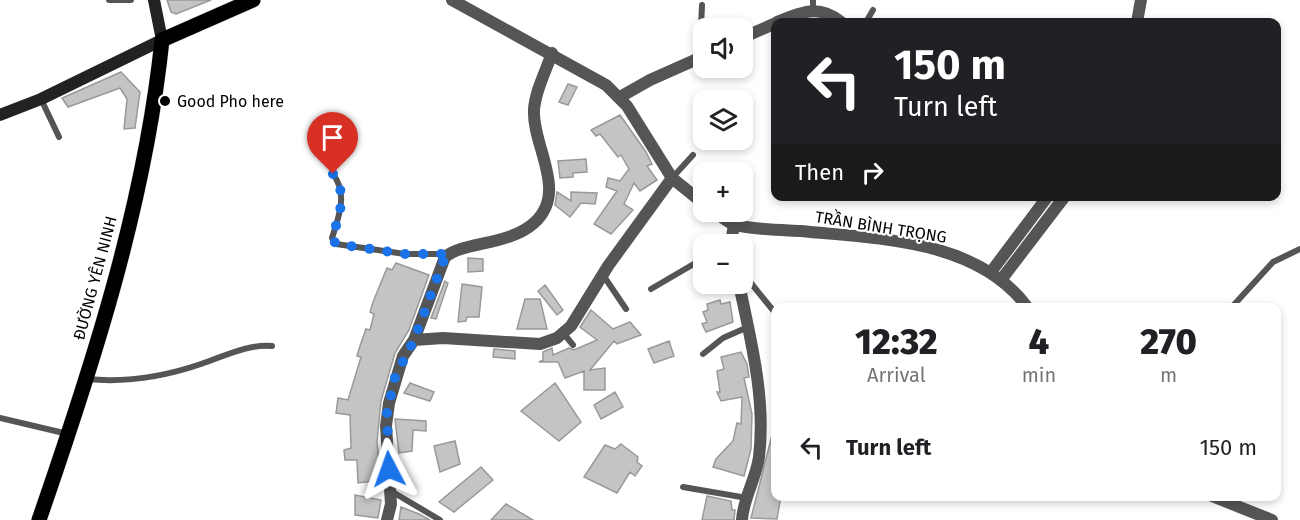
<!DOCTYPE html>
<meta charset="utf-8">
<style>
body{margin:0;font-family:"Fira Sans",sans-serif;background:#f2f2f2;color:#202124;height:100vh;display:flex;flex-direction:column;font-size:22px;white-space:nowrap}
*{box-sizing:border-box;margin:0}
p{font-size:20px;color:#757577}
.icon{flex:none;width:33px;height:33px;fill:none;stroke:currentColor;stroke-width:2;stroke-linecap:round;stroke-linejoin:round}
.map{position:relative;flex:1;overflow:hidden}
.details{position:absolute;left:771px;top:303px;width:510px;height:198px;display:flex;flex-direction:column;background:#fff;border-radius:12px;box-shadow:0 3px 9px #0003}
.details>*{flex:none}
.hud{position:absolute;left:771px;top:18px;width:510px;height:183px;border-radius:12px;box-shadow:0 3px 9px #0003;background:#202124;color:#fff;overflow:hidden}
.tools{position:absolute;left:693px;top:18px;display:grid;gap:12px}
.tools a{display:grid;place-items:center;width:60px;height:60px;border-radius:12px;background:#fff;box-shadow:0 3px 9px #0003;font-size:30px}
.pin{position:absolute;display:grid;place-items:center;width:51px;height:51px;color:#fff;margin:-62px -26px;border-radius:50% 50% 50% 0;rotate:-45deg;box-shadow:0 0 6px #0007}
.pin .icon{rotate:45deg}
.me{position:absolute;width:66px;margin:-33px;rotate:356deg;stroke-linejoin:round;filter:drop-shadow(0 0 4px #0008)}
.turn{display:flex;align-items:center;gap:21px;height:126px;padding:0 24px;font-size:27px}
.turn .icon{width:78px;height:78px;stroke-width:2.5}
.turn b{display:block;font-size:42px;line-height:51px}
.then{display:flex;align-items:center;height:57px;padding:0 24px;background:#0003;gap:12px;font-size:22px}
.eta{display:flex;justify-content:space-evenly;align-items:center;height:102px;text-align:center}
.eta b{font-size:36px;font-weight:800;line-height:42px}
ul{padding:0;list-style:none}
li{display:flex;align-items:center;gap:18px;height:84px;padding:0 24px}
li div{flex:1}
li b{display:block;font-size:22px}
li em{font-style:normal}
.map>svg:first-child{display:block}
</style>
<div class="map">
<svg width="1300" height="520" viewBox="0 0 1300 520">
<rect width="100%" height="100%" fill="#fff"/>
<path fill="#c4c4c4" stroke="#999" stroke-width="1.5" d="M 167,0 L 211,0 L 176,14 L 171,12 Z
M 121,72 L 140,92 L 135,128 L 124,129 L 127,99 L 120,88 L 68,107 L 62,98 Z
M 568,84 L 577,87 L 568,105 L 559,102 Z
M 620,115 L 646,152 L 652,164 L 647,166 L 657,180 L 640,191 L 634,183 L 624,204 L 633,210 L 611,234 L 594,224 L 617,191 L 606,187 L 608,178 L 620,181 L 629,169 L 621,155 L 618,157 L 600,134 L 596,136 L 591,130 Z
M 586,159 L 587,172 L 573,173 L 573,177 L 560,178 L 558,161 Z
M 557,192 L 571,201 L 571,192 L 597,193 L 595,204 L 581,203 L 570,217 L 555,205 Z
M 468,258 L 483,259 L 483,271 L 468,272 Z
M 396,263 L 429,275 L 409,330 L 395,353 L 381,401 L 377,442 L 381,480 L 358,483 L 357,460 L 345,460 L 344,450 L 351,448 L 350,415 L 336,413 L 338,398 L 348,400 L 361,357 L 357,356 L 360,346 L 366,329 L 370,330 L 374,314 L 370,312 L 373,302 L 387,268 L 392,270 Z
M 445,281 L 448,283 L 436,319 L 431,318 Z
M 462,284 L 482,287 L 479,317 L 467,317 L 466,321 L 458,322 Z
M 545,285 L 563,310 L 557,315 L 538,291 Z
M 525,299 L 540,299 L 547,329 L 517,329 Z
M 720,300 L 721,304 L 730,302 L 733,322 L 706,332 L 702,324 L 707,322 L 703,312 L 708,310 L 707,304 Z
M 591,310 L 613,329 L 630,322 L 641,335 L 617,344 L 614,341 L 590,370 L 605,368 L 605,390 L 584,390 L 584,371 L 565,378 L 558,362 L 539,362 L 543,360 L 543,352 L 552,348 L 553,355 L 569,348 L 574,350 L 597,340 L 580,327 Z
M 669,341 L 674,356 L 654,363 L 648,349 Z
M 494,349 L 515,351 L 515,359 L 493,357 Z
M 741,352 L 747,364 L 749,377 L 744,378 L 752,414 L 751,449 L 744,476 L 713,467 L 716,459 L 733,441 L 737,423 L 741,424 L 742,397 L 721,401 L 717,392 L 720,392 L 717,371 L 724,369 L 721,357 Z
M 410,383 L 434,392 L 430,401 L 404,393 Z
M 555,383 L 581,422 L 559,441 L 521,411 Z
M 615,392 L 623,407 L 601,419 L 594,405 Z
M 395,419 L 426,421 L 426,431 L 413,430 L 412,451 L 399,453 Z
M 772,435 L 776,435 L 776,496 L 781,496 L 777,519 L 751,518 Z
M 455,441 L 460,464 L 440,472 L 434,446 Z
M 621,444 L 638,457 L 637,462 L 642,466 L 635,476 L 630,472 L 617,493 L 584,477 L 605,445 L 615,449 Z
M 481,467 L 493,480 L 454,512 L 439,502 Z
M 355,495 L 381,500 L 378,518 L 355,515 Z
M 707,496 L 731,501 L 732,510 L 735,510 L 734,520 L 702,520 Z
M 506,504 L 533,520 L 491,520 Z
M 401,507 L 419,514 L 430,520 L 399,520 Z"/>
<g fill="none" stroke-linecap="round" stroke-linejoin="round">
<g stroke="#dbdbdb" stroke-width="16">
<path id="primary" d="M 39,520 C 93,364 145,204 162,40 L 253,0"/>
</g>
<path stroke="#555" stroke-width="6" d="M 109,0 L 131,0
M 813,0 L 813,10
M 702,5 L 701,27 L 704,49
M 866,22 L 873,10
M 41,99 L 59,137
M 333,174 C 348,194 339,216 332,238 L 336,244 L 405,254 L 448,254
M 672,178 L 693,155
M 742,272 L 776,314
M 603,275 L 626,309
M 651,289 L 704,258
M 1231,308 L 1273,262 L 1300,249
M 564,334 L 573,345
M 703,354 L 723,338 L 748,327
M 87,379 C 127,383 163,377 201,364 C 225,356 247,344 272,346
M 0,418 L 68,434
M 683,487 L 747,498
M 391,491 L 440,520"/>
<path stroke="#555" stroke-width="12" d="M 777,22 C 801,12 819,4 841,22
M 1137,22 L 1141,0
M 742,38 L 776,23
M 620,97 L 650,80 L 704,56
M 731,244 L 734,224
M 991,272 L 1048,196
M 1001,280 L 1065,196
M 739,284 C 751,341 766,399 759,457 C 756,479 743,499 742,520
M 414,340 L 443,338 L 540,344 L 557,338 L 571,326 L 608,266 L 672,178
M 387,520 L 391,504 L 386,426 L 389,403 L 403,356 L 414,340 L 445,257 C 465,241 508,246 534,223 C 569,192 532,146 534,110 C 535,91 546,71 552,53"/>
<path stroke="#555" stroke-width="12" d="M 452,0 L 606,85 L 627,106 L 672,178 L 704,204
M 714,212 C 720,215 726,221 733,224 C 750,230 783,230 801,231 C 879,239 978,239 1028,308
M 1212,496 L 1272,520"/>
<path stroke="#222" stroke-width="12" d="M 0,115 L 41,99 L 162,40 L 154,0"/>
<use href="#primary" stroke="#000" stroke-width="15"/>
</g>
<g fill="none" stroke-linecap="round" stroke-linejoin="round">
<path stroke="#1a73e8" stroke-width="10" stroke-dasharray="0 18" d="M 333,174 C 348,194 339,216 332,238 L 336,244 L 405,254 L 449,254 L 445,257 L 414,340 L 395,377 L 387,413 L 389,469"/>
</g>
<circle fill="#000" stroke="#fff" stroke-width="2" cx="165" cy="101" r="6"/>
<g text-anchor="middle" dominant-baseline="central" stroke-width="4.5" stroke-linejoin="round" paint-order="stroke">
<g font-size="16" fill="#000" stroke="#fff" text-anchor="start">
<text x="177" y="101">Good Pho here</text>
</g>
<g font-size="16" fill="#000" stroke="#fff">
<text transform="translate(881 227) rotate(9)">TRẦN BÌNH TRỌNG</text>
<text transform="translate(95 278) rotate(-75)">ĐƯỜNG YÊN NINH</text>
</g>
</g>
</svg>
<div class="tools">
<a><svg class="icon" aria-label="sound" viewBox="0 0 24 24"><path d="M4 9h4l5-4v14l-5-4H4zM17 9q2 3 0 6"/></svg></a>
<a><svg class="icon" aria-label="layers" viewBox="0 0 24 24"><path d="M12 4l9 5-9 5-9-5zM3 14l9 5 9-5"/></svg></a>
<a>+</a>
<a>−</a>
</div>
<div class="pin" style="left:333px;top:174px;background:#d93025"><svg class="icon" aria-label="arrive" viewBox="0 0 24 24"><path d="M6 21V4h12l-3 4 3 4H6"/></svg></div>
<svg class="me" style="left:389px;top:469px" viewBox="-20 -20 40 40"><path d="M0-17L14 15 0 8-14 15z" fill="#1a73e8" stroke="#fff" stroke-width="4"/></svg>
<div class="hud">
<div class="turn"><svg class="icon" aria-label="left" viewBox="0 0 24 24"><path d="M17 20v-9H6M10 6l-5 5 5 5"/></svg><div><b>150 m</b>Turn left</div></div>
<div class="then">Then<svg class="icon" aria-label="right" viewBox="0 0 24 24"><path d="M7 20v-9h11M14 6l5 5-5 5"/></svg></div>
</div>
<section class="details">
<div class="eta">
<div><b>12:32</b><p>Arrival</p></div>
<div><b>4</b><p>min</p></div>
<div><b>270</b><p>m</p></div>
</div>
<ul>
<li><svg class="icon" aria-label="left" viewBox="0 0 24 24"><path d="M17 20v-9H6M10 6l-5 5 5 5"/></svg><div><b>Turn left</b></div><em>150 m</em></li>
</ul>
</section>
</div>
